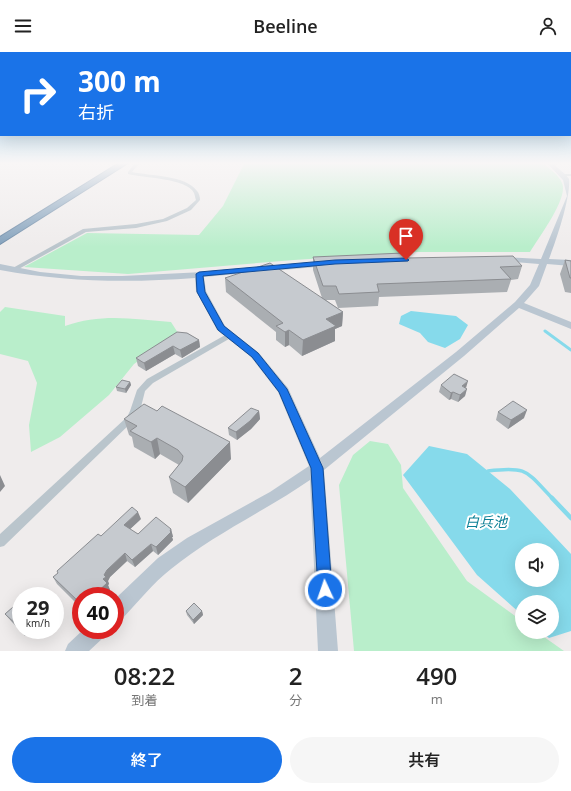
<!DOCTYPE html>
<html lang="ja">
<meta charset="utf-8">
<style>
body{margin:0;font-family:"Open Sans","Noto Sans JP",sans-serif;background:#f6f6f6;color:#222;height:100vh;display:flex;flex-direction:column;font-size:15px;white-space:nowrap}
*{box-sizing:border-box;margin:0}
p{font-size:13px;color:#767676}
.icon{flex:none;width:22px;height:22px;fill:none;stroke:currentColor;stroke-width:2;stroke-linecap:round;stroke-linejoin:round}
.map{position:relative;height:599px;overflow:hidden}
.panel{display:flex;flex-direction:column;background:#fff;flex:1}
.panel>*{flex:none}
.guide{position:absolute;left:0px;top:0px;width:571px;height:84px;box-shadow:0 4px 16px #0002;background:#1a73e8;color:#fff;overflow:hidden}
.buttons{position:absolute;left:515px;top:491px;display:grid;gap:8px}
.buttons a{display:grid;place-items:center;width:44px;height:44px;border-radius:50%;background:#fff;box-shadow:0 4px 16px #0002;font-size:20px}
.speed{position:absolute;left:12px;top:535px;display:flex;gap:8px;font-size:20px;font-weight:700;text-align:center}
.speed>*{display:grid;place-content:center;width:52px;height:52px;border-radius:50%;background:#fff;box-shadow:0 4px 16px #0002;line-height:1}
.speed small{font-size:10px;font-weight:400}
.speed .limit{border:6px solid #d22;background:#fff;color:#111}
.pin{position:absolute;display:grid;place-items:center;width:34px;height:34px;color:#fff;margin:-41px -17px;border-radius:50% 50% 50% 0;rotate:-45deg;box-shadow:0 0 4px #0007}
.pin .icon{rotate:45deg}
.me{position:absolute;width:44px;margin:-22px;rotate:357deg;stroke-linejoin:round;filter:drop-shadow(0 0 3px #0008)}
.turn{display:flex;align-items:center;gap:14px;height:84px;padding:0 12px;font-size:18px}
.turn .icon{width:52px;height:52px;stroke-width:2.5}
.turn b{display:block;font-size:28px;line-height:34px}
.eta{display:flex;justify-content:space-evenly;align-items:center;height:68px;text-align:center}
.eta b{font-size:24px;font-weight:600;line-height:28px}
.cta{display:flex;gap:8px;margin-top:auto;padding:8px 12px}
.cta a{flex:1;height:46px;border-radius:24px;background:#1a73e8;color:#fff;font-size:16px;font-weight:600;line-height:46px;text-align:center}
.cta a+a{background:#f6f6f6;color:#222}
header{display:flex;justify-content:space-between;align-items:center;height:52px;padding:0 12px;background:#fff;font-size:18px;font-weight:600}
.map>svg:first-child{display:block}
</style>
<header><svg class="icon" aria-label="menu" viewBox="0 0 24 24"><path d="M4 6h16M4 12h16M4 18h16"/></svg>Beeline<svg class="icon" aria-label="person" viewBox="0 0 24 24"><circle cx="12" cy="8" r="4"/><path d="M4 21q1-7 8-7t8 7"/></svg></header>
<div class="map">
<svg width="571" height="599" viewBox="0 0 571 599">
<rect width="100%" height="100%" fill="#efecec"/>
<path fill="#b9eecb" d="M 542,111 C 550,117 558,122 562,131 C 569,146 538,186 530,200 L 417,200 L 294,208 L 128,222 L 24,215 L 87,181 L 199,183 L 223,154 L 244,112 Z
M 5,255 L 65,264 L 65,274 C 101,261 134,267 171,270 L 178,281 L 134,312 L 109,343 L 60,385 L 31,400 L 29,373 L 37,331 L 28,309 L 0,302 L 0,260 Z
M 370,389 L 388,392 L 401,413 L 403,436 L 467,529 L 522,569 L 522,580 L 537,580 L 564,599 L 354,599 L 339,433 L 353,403 Z"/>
<path fill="#86daeb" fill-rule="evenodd" d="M 411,259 L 456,264 L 468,273 L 460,287 L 445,296 L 428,290 L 420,281 L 399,272 L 401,264 Z
M 429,394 L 467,402 L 510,437 L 571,502 L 571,579 L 549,586 L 542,580 L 552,580 L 552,550 L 522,550 L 522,563 L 477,523 L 403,423 ZM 522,498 L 552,498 L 552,528 L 522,528 Z"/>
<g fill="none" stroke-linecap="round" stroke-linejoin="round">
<path stroke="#86daeb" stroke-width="3" d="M 545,279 L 571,298"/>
<path stroke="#86daeb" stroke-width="3.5" d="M 488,419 C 528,414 526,419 553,447"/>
<path stroke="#86daeb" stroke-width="4.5" d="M 552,446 L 571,466"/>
<g stroke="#6f8ca8" stroke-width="2">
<path id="highway" d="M 119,111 L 128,111 L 0,192 L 0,185 Z"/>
</g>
<path fill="#bac5cc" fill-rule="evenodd" d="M 135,111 L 140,111 L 132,120 C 150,124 186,123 197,139 C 199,141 200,145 200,148 L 191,158 L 167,169 L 136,176 L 86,180 L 15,219 L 11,219 L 11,217 L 83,177 L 136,172 L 163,167 L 187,156 L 196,148 C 195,146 195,143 194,141 C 187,126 143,126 128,122 L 128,120 Z
M 563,122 L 571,122 L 571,124 L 562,124 L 561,123 Z
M 227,282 L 230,282 L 234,284 L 153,331 L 145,339 L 140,359 L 133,369 L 4,494 L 0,495 L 0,482 L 127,365 L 130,359 L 137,338 L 147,327 Z"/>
<path fill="#bac6d1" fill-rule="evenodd" d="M 547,111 L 553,111 C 557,116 565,121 569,127 C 571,145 556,189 549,207 L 571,208 L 571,214 L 547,212 L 539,234 L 524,251 L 571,270 L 571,277 L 519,256 L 464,304 L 324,418 L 338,599 L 318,599 L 310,428 C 265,459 214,482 171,517 C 153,531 138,550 122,567 L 115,569 L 115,547 L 158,506 L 187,486 L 270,440 L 309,414 L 278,340 L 251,305 L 217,278 L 196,239 L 195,226 C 128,231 66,230 0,218 L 0,212 L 40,220 L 81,224 L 122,224 L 204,220 L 330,209 L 331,211 L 327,214 L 204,225 L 206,239 L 225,274 L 259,301 L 288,336 L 320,406 L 456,300 L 515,250 L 530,233 L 539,212 L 502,209 L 498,207 L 502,205 L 541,207 L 567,144 L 563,128 Z
M 83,578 L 107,578 L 104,585 L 89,599 L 65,599 L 68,592 Z"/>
<use href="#highway" fill="#83a1bc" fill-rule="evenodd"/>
</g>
<path fill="#aaaeb2" d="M 313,205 L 406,206 L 522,214 L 518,227 L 511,228 L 507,240 L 379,245 L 378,254 L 338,256 L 335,248 L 326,248 L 343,260 L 342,274 L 335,277 L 335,289 L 302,304 L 289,293 L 285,295 L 276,288 L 276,280 L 226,240 L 225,226 L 322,246 L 313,218 Z
M 565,208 L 571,209 L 571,241 L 565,240 L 560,222 Z
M 187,281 L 199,288 L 200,295 L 182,306 L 175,302 L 146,319 L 138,314 L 136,306 Z
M 130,330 L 131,333 L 126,341 L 117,339 L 116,335 Z
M 441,333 L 466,337 L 465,344 L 458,350 L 451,347 L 449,348 L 439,340 Z
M 259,359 L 260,367 L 251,377 L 237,388 L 229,383 L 228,376 Z
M 498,360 L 524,366 L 508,377 L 496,368 Z
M 124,367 L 231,407 L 188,451 L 173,441 L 169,425 L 179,413 L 160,402 L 155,407 L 134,395 L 132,385 L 129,383 Z
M 141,467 L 130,477 L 138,482 L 171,477 L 173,485 L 172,485 L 173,488 L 158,503 L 153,499 L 135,515 L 127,509 L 110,525 L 108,529 L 109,532 L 108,533 L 110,538 L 81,544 L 81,556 L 57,532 L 53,525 L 58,521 L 57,519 L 101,484 Z
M 21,548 L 25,584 L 11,569 L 5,562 Z
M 186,559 L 202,559 L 203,563 L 194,572 L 187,563 Z"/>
<path fill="#8b8d91" d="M 343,260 L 342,274 L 335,277 L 335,289 L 302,304 L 303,288 L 326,267 Z
M 289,278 L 289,293 L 285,295 L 285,280 Z
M 199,288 L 200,295 L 182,306 L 180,298 Z
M 173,294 L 175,302 L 146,319 L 144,311 Z
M 468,329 L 466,336 L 462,334 Z
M 130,330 L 131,333 L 126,341 L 125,337 Z
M 467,337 L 465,344 L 458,350 L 460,343 Z
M 453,340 L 451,347 L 449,348 L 451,341 Z
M 527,358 L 524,366 L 508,377 L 511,368 Z
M 259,359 L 260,367 L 251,377 L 237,388 L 236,380 Z
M 157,386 L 160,402 L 155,407 L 151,390 Z
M 230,390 L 231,407 L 188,451 L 185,435 Z
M 0,423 L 5,434 L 0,440 Z
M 138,460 L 141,467 L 127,480 L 124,473 Z
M 171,477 L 173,485 L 172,485 L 173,488 L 158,503 L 156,495 Z
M 151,492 L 153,499 L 135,515 L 132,508 Z
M 125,501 L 127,509 L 110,525 L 108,529 L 109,532 L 108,533 L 110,538 L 104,544 L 93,544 L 103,527 L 104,523 L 107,518 Z
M 202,559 L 203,563 L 194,572 L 193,568 Z
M 21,575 L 21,578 L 31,578 L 25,584 L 20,576 Z"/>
<path fill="#c6cacf" stroke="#8b8d91" d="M 403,201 L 406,206 L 513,204 L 522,214 L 500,215 L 511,227 L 377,232 L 379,240 L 339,242 L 336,234 L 323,234 L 313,205 Z
M 565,208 L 571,209 L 571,226 L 570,226 Z
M 270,211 L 343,260 L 326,267 L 336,274 L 303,288 L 289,278 L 285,280 L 276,274 L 283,271 L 225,226 Z
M 177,280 L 187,281 L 199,288 L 180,298 L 173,294 L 144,311 L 136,306 Z
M 454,322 L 468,329 L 462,334 L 467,337 L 460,343 L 453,340 L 451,341 L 441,333 Z
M 122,328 L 130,330 L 125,337 L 116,335 Z
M 513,349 L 527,358 L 511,368 L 498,360 Z
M 144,352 L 157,359 L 162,354 L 230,390 L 185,435 L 169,425 L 182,409 L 183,404 L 178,398 L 157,386 L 151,390 L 130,379 L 137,374 L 124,367 Z
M 251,356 L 259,359 L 250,369 L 236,380 L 228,376 Z
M 132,455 L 138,460 L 124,473 L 138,482 L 156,465 L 171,477 L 170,479 L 171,480 L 156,495 L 151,492 L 132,508 L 125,501 L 107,518 L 104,523 L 106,525 L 103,527 L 107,531 L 93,544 L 81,544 L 81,550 L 80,551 L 53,525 L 58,521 L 57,519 L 98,482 L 101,484 Z
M 21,548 L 21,575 L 20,576 L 5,562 Z
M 194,551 L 202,559 L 193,568 L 186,559 Z"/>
<linearGradient id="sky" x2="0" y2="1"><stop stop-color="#81c3e9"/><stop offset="0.57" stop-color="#f8f6f6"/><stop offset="1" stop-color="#f8f6f6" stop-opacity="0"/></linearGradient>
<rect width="571" height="195" fill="url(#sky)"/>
<path fill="#1a73e8" stroke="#114b97" d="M 406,206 L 409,208 L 408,209 L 335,212 L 203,224 L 205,240 L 224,274 L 258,301 L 287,337 L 323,416 L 332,538 L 330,543 L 325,545 L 320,543 L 318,538 L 311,416 L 279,340 L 252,305 L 218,278 L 197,240 L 196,222 L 199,220 L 335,208 Z"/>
<g text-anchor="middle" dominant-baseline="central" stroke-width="4" stroke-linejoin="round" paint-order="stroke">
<g font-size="14" font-style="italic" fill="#0c8096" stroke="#fff">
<text x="486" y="469">白兵池</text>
</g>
</g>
</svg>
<div class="buttons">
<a><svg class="icon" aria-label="sound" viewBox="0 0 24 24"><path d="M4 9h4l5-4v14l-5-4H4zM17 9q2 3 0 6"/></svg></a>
<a><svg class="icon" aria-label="layers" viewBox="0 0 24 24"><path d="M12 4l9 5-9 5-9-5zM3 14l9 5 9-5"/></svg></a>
</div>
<div class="speed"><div>29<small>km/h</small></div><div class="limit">40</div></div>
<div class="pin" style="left:406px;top:208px;background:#d93025"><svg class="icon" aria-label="arrive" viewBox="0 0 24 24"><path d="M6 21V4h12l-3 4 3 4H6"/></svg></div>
<svg class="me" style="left:325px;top:538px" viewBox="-20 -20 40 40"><circle r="17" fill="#1a73e8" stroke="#fff" stroke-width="3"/><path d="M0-11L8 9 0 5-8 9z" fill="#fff"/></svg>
<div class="guide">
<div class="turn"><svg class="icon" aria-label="right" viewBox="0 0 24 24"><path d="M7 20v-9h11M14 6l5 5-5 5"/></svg><div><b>300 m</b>右折</div></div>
</div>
</div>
<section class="panel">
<div class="eta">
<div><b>08:22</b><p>到着</p></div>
<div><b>2</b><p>分</p></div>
<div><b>490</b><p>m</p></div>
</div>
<div class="cta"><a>終了</a><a>共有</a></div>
</section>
